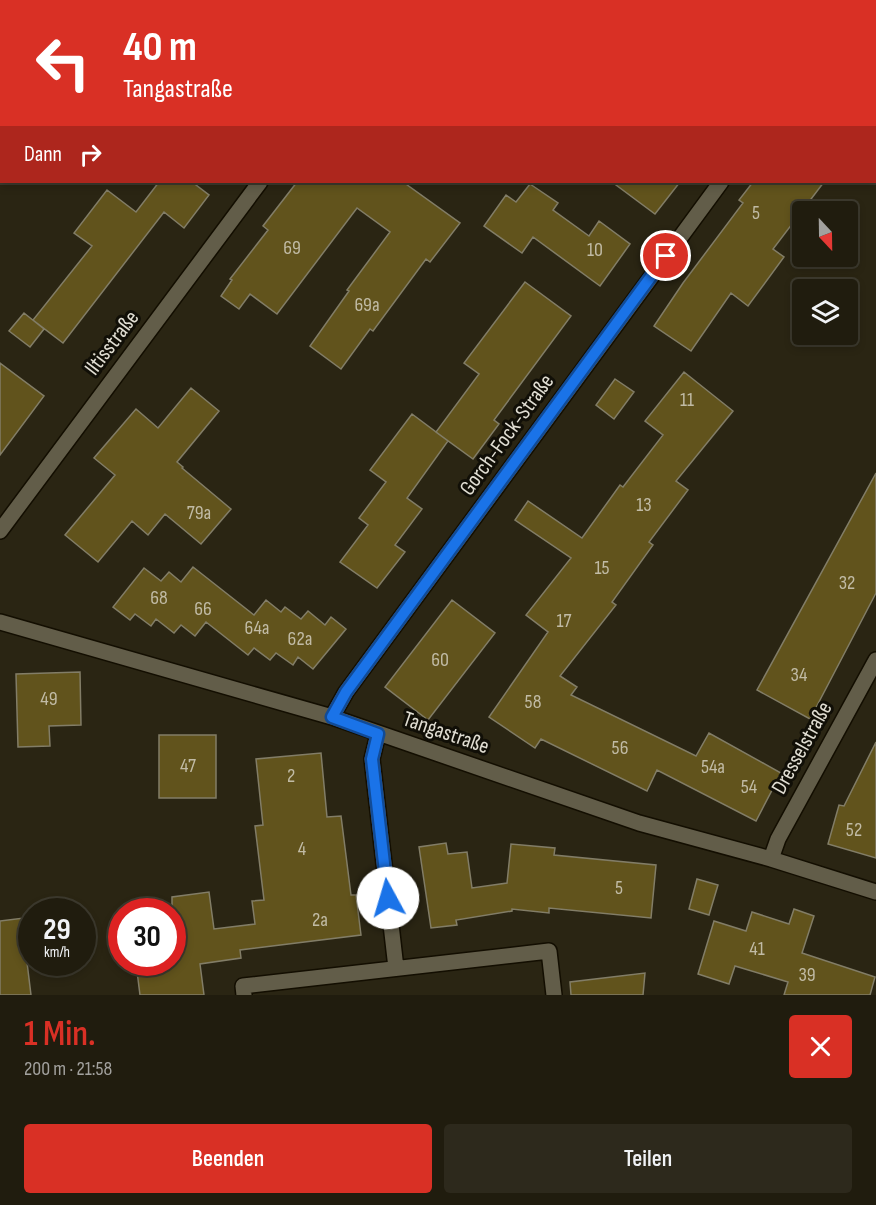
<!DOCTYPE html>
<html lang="de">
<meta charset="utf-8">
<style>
body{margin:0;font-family:"Sofia Sans Condensed",sans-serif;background:#2d291c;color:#f1f3f6;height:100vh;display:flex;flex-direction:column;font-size:22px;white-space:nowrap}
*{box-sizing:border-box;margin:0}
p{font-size:20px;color:#a2a19e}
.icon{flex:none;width:33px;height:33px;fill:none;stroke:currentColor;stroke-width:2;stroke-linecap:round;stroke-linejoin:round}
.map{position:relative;height:995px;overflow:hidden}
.details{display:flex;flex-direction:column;background:#201c0e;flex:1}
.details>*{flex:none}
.banner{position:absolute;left:0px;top:0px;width:876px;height:183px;box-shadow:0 3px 9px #0003,0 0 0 2px #3d3a2e;background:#d93025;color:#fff;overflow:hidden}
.needle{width:39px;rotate:158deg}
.tools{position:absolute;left:792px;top:201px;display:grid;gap:12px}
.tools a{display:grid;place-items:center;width:66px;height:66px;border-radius:6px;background:#201c0e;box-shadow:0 3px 9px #0003,0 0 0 2px #3d3a2e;font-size:30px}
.speed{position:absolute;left:18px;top:898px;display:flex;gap:12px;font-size:30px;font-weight:700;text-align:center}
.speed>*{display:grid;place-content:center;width:78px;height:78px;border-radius:50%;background:#201c0e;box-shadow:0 3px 9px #0003,0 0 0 2px #3d3a2e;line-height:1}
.speed small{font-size:15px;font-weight:400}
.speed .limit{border:9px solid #d22;background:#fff;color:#111}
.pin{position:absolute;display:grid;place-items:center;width:51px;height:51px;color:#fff;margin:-26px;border:3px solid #fff;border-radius:50%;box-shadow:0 2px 6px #0007}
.me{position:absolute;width:66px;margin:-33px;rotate:354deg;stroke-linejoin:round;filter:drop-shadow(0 0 4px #0008)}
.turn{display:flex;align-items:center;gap:21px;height:126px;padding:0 24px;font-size:27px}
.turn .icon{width:78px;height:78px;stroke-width:2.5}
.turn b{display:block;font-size:42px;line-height:51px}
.then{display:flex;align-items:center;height:57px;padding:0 24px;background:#0003;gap:12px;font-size:22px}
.round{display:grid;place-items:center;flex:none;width:63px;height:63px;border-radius:6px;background:#2d291c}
.summary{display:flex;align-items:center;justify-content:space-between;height:102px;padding:0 24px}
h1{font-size:36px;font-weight:600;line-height:45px;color:#d93025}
.action{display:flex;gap:12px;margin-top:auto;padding:12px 24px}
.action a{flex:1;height:69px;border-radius:6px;background:#d93025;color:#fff;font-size:24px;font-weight:600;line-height:69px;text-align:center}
.action a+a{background:#2d291c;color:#f1f3f6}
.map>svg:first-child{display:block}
</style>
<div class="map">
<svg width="876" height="995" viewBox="0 0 876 995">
<rect width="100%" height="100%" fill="#2a2513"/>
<path fill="#61531c" stroke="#827d67" stroke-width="1.5" d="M 159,182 L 192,182 L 209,195 L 184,228 L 164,212 L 63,343 L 33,320 L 92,246 L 74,233 L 107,190 L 136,212 Z
M 297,182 L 403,182 L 460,223 L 430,262 L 426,259 L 373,331 L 370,329 L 341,369 L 310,346 L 349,291 L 347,290 L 390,232 L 357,208 L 277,314 L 250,294 L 239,309 L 221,296 L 232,280 L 230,279 L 268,230 L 263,226 Z
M 612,182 L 680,182 L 655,214 Z
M 753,182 L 824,182 L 773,249 L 784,257 L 748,306 L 731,293 L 691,351 L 654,326 L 683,283 L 743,203 L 739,200 Z
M 530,184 L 558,203 L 553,210 L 589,236 L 599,221 L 630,244 L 600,286 L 533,237 L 522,253 L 484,226 L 506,195 L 516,202 Z
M 525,282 L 571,316 L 494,420 L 499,424 L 473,459 L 436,432 L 479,374 L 464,363 Z
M 24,313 L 44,329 L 30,347 L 9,331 Z
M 0,363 L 44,396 L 0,455 Z
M 684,372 L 733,411 L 676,481 L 688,490 L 649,542 L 653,545 L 612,602 L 616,605 L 560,676 L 577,687 L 571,695 L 696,756 L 709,733 L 781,773 L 756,821 L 657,770 L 647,791 L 541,739 L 535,748 L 489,717 L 548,632 L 526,615 L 571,558 L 515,520 L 528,501 L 582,538 L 620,485 L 623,487 L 663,435 L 645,421 Z
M 615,379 L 634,392 L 614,419 L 596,405 Z
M 191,388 L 219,411 L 177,462 L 183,467 L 182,468 L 231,509 L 201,544 L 165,514 L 148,535 L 132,521 L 98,562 L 65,535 L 115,475 L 94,458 L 136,409 L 158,428 Z
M 412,414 L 448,441 L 407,498 L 422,509 L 395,545 L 405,552 L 377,588 L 340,562 L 368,525 L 359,518 L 386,482 L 370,470 Z
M 876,473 L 876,593 L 810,719 L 757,690 Z
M 193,567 L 254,615 L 266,600 L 281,612 L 285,607 L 301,619 L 308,611 L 325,625 L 331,617 L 346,629 L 313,669 L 298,657 L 293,665 L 276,653 L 270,660 L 254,648 L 248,655 L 206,622 L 195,636 L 181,625 L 174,633 L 156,619 L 151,626 L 135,614 L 130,620 L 113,607 L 144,568 L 161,581 L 169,572 L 181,582 Z
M 452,600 L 495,633 L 428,720 L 385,687 Z
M 80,672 L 81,725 L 49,726 L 50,746 L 18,747 L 16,674 Z
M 159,735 L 216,735 L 216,798 L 159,798 Z
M 876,742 L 876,858 L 828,844 L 839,805 L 844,806 Z
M 321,753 L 327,817 L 341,816 L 351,895 L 356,895 L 361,935 L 240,950 L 241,958 L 200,964 L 204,995 L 140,995 L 136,963 L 172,963 L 172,897 L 209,892 L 214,929 L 255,924 L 252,901 L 264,900 L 255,826 L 263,825 L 256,759 Z
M 446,843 L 448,854 L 467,852 L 472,888 L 507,883 L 511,844 L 555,848 L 554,855 L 656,865 L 651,918 L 549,908 L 549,913 L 512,909 L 512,911 L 456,920 L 457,925 L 431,928 L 419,847 Z
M 697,879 L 718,885 L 709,915 L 689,909 Z
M 794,909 L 814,916 L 802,953 L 875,977 L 870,995 L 784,995 L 788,982 L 735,966 L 729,984 L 698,974 L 714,921 L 746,931 L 752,912 L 789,924 Z
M 32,917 L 32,954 L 26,954 L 31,995 L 0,995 L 0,921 Z
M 645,973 L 643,995 L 571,995 L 570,982 Z"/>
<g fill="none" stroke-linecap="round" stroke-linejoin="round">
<g stroke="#130e01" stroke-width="18">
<path id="street" d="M 397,2 L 398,0
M 853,2 L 855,0
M 0,531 L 260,182
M 0,622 L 332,717 L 639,823 L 771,859 L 876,892
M 332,717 L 346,692 L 721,182
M 378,734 L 372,759 L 396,968
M 771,859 L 778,839 L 876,660
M 244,995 L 243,986 L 549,951 L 554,995"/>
</g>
<use href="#street" stroke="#625d49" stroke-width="15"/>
</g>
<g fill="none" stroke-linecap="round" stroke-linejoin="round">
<g stroke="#114b97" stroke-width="15">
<path id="route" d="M 388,898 L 372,759 L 378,734 L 332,717 L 346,692 L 666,256"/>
</g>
<use href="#route" stroke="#1a73e8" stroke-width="10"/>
</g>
<g text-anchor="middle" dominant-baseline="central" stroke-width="6" stroke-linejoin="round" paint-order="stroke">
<g font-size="20" fill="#c1bba5">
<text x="756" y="213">5</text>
<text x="292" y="248">69</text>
<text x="595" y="250">10</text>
<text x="367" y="305">69a</text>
<text x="687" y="400">11</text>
<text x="644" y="505">13</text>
<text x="199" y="513">79a</text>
<text x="602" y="568">15</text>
<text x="847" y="583">32</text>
<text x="159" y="598">68</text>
<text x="203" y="609">66</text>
<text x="564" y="621">17</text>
<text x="257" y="628">64a</text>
<text x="300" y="639">62a</text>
<text x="440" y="660">60</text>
<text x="799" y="675">34</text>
<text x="49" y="699">49</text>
<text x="533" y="702">58</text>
<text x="620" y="748">56</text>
<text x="188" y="766">47</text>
<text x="713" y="767">54a</text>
<text x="291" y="776">2</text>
<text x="749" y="787">54</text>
<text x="854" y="830">52</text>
<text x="302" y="849">4</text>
<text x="619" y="888">5</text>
<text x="320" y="920">2a</text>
<text x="757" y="949">41</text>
<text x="807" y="975">39</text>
</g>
<g font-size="22" fill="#e1ded3" stroke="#110f07">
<text transform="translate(112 343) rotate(-53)">Iltisstraße</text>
<text transform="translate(507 435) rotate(-54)">Gorch-Fock-Straße</text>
<text transform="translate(446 733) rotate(19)">Tangastraße</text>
<text transform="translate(802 748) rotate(-61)">Dresselstraße</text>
</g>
</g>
</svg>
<div class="tools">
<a><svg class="needle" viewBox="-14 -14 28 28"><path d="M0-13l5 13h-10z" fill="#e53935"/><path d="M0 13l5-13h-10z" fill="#a2a19e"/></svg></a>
<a><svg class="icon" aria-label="layers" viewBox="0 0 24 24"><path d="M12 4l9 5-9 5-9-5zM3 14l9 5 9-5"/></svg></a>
</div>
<div class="speed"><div>29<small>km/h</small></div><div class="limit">30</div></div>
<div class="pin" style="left:666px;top:256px;background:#d93025"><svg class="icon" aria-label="arrive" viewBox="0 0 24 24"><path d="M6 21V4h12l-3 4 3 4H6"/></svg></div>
<svg class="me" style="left:388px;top:898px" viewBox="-20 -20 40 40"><circle r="19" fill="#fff"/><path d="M0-13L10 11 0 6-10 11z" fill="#1a73e8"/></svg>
<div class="banner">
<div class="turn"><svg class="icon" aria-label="left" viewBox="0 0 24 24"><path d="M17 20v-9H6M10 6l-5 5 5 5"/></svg><div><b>40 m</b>Tangastraße</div></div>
<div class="then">Dann<svg class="icon" aria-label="right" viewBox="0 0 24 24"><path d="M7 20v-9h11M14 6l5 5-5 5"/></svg></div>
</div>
</div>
<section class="details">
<div class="summary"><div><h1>1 Min.</h1><p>200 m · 21:58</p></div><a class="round" style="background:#d93025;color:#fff"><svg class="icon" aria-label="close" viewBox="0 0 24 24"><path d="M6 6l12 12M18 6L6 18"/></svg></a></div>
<div class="action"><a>Beenden</a><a>Teilen</a></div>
</section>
